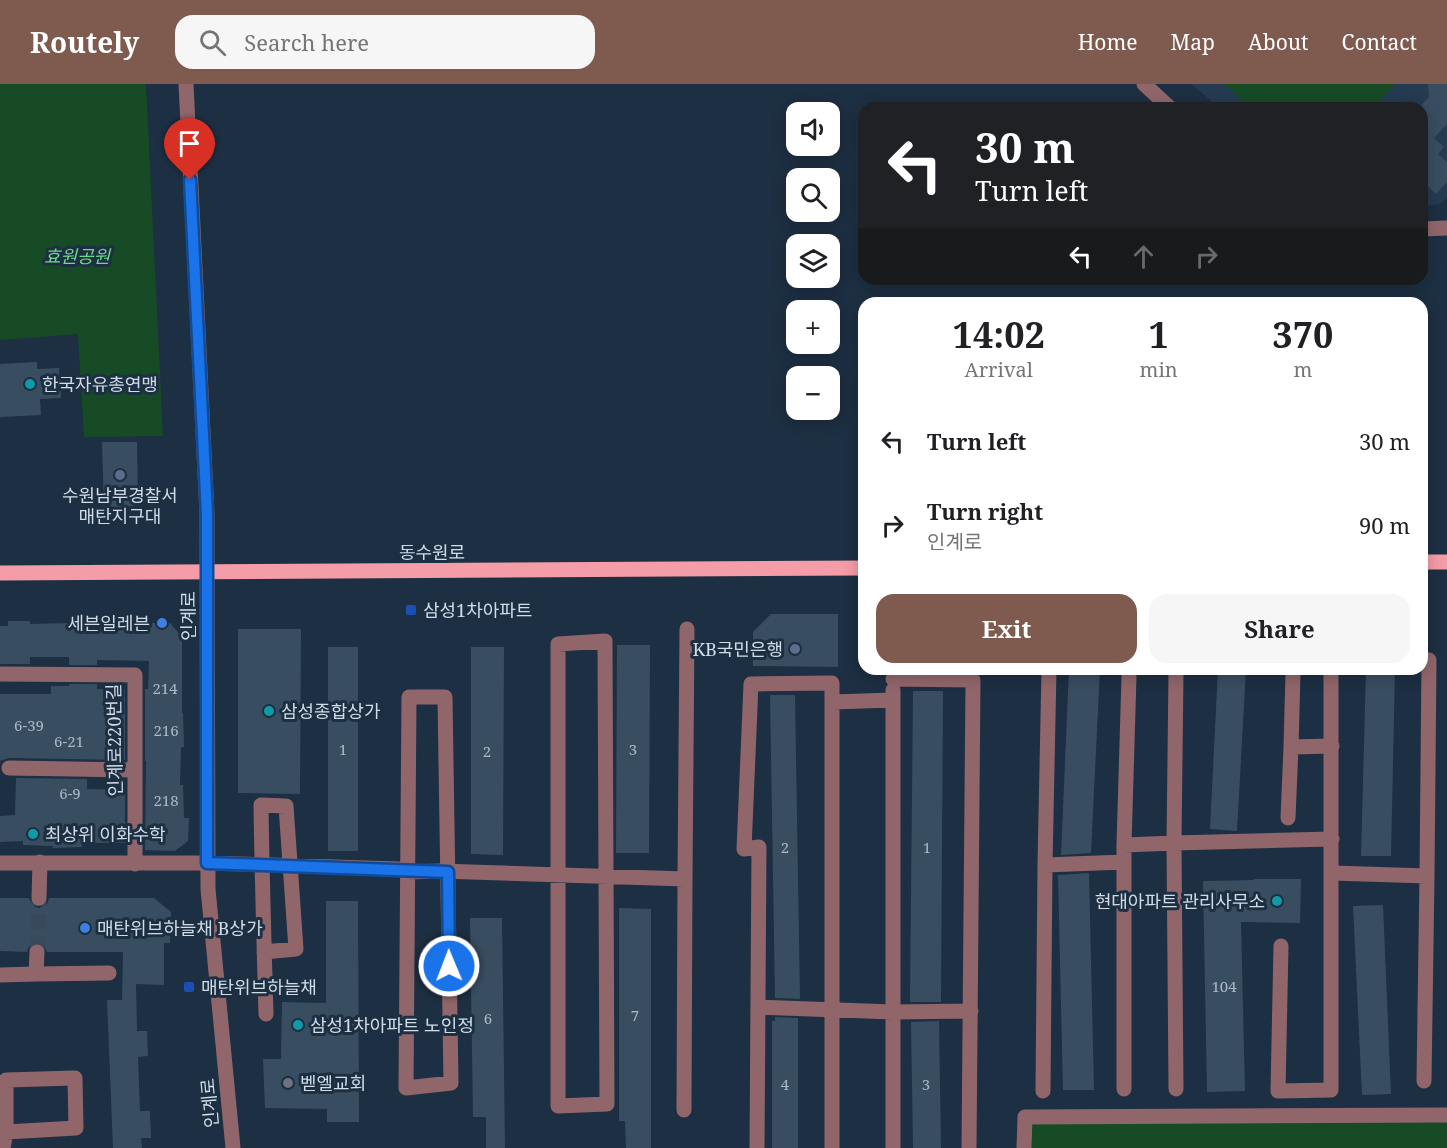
<!DOCTYPE html>
<meta charset="utf-8">
<style>
body{margin:0;font-family:"Noto Serif","Noto Sans KR",serif;background:#f6f6f6;color:#202124;height:100vh;display:flex;flex-direction:column;font-size:22px;white-space:nowrap}
*{box-sizing:border-box;margin:0}
p{font-size:20px;color:#757577}
.icon{flex:none;width:33px;height:33px;fill:none;stroke:currentColor;stroke-width:2;stroke-linecap:round;stroke-linejoin:round}
.map{position:relative;flex:1;overflow:hidden}
.sheet{position:absolute;left:858px;top:213px;width:570px;height:378px;display:flex;flex-direction:column;background:#fff;border-radius:18px;box-shadow:0 3px 15px #0003}
.sheet>*{flex:none}
.hud{position:absolute;left:858px;top:18px;width:570px;height:183px;border-radius:18px;box-shadow:0 3px 15px #0003;background:#202124;color:#fff;overflow:hidden}
.buttons{position:absolute;left:786px;top:18px;display:grid;gap:12px}
.buttons a{display:grid;place-items:center;width:54px;height:54px;border-radius:12px;background:#fff;box-shadow:0 3px 15px #0003;font-size:30px}
.pin{position:absolute;display:grid;place-items:center;width:51px;height:51px;color:#fff;margin:-62px -26px;border-radius:50% 50% 50% 0;rotate:-45deg;box-shadow:0 0 6px #0007}
.pin .icon{rotate:45deg}
.me{position:absolute;width:66px;margin:-33px;rotate:359deg;stroke-linejoin:round;filter:drop-shadow(0 0 4px #0008)}
.turn{display:flex;align-items:center;gap:21px;height:126px;padding:0 18px;font-size:27px}
.turn .icon{width:78px;height:78px;stroke-width:2.5}
.turn b{display:block;font-size:42px;line-height:51px}
.lanes{display:flex;align-items:center;height:57px;padding:0 18px;background:#0003;justify-content:center;gap:30px;direction:ltr}
.lanes .off{opacity:.35}
.eta{display:flex;justify-content:space-evenly;align-items:center;height:102px;text-align:center}
.eta b{font-size:36px;font-weight:700;line-height:42px}
.button{display:flex;gap:12px;margin-top:auto;padding:12px 18px}
.button a{flex:1;height:69px;border-radius:18px;background:#7f5a4e;color:#fff;font-size:24px;font-weight:700;line-height:69px;text-align:center}
.button a+a{background:#f6f6f6;color:#202124}
ul{padding:0;list-style:none}
li{display:flex;align-items:center;gap:18px;height:84px;padding:0 18px}
li div{flex:1}
li b{display:block;font-size:22px}
li em{font-style:normal}
header{display:flex;align-items:center;gap:36px;box-sizing:border-box;height:84px;padding:0 30px;background:#7f5a4e;color:#fff}
header strong{font-size:28px}
nav{display:flex;gap:33px;margin-inline-start:auto;font-size:21px}
.search{width:420px;height:54px;background:#f6f6f6;display:flex;align-items:center;gap:15px;box-sizing:border-box;padding:0 21px;border-radius:18px;color:#757577;font-size:22px}
.map>svg:first-child{display:block}
</style>
<header>
<strong>Routely</strong>
<div class="search"><svg class="icon" aria-label="search" viewBox="0 0 24 24"><circle cx="10" cy="10" r="6"/><path d="M15 15l6 6"/></svg>Search here</div>
<nav><a>Home</a><a>Map</a><a>About</a><a>Contact</a></nav>
</header>
<div class="map">
<svg width="1447" height="1064" viewBox="0 0 1447 1064">
<rect width="100%" height="100%" fill="#1d2f42"/>
<path fill="#243b52" d="M 1191,0 L 1447,0 L 1447,113 L 1440,120 L 1422,122 L 1422,24 L 1220,24 Z"/>
<path fill="#164b25" d="M 0,0 L 146,0 L 163,352 L 84,353 L 78,250 L 0,256 Z
M 1224,0 L 1395,0 L 1373,24 L 1251,24 Z
M 1447,1037 L 1447,1064 L 1031,1064 L 1031,1040 Z"/>
<path fill="#394d61" d="M 1428,0 L 1447,0 L 1447,40 L 1434,54 L 1444,63 L 1438,70 L 1447,78 L 1447,98 L 1436,110 L 1422,97 L 1422,20 L 1429,13 Z
M 37,278 L 37,285 L 59,284 L 61,314 L 40,315 L 41,331 L 0,333 L 0,280 Z
M 102,358 L 137,358 L 138,424 L 104,425 Z
M 771,530 L 838,530 L 838,583 L 753,582 L 753,548 Z
M 70,532 L 130,533 L 130,539 L 170,539 L 182,553 L 182,629 L 183,629 L 184,663 L 181,663 L 180,701 L 183,701 L 184,734 L 189,734 L 188,757 L 175,767 L 145,766 L 146,677 L 145,677 L 145,605 L 148,605 L 149,577 L 97,576 L 97,581 L 69,581 L 69,573 L 30,573 L 30,580 L 0,580 L 0,542 L 8,542 L 8,537 L 30,537 L 30,540 L 70,539 Z
M 238,545 L 301,545 L 300,710 L 238,709 Z
M 617,561 L 650,561 L 649,769 L 616,769 Z
M 328,563 L 358,563 L 358,767 L 328,767 Z
M 471,563 L 504,563 L 503,771 L 471,770 Z
M 1069,585 L 1100,585 L 1091,769 L 1061,771 Z
M 1218,585 L 1246,585 L 1237,747 L 1210,745 Z
M 1366,585 L 1395,585 L 1391,772 L 1361,772 Z
M 69,600 L 97,600 L 97,605 L 125,605 L 125,676 L 9,674 L 0,677 L 0,610 L 51,610 L 51,602 L 69,602 Z
M 913,607 L 943,607 L 941,918 L 910,918 Z
M 770,611 L 795,611 L 800,915 L 775,914 Z
M 16,694 L 87,695 L 87,705 L 125,706 L 125,759 L 82,759 L 82,763 L 53,764 L 53,762 L 23,761 L 23,757 L 0,758 L 0,732 L 15,731 Z
M 1089,789 L 1094,1006 L 1063,1006 L 1058,791 Z
M 1254,795 L 1301,795 L 1300,839 L 1241,838 L 1245,1007 L 1207,1008 L 1203,797 L 1254,796 Z
M 0,814 L 29,814 L 33,822 L 39,824 L 47,820 L 49,814 L 154,814 L 171,828 L 170,859 L 164,859 L 164,901 L 136,900 L 137,947 L 147,947 L 148,972 L 138,973 L 140,1027 L 150,1027 L 151,1054 L 141,1054 L 142,1064 L 113,1064 L 107,916 L 122,916 L 123,868 L 47,868 L 43,860 L 37,858 L 29,862 L 27,868 L 0,867 Z
M 326,817 L 358,817 L 359,1038 L 327,1038 L 327,1025 L 265,1024 L 263,975 L 281,975 L 282,918 L 326,919 Z
M 1383,821 L 1391,1010 L 1362,1011 L 1353,822 Z
M 619,824 L 651,825 L 651,1064 L 626,1064 L 625,1037 L 619,1037 Z
M 470,834 L 502,834 L 505,1064 L 486,1064 L 486,1033 L 473,1033 Z
M 775,933 L 798,934 L 798,1064 L 772,1064 L 772,937 L 775,937 Z
M 939,937 L 941,1064 L 913,1064 L 911,938 Z"/>
<g fill="none" stroke-linecap="round" stroke-linejoin="round">
<path stroke="#38495b" stroke-width="15" stroke-dasharray="15 8" stroke-linecap="butt" d="M 37,868 L 39,814"/>
<path stroke="#91666b" stroke-width="15" d="M 186,0 L 207,430 L 208,805 L 233,1064
M 1144,0 L 1170,24
M 1422,145 L 1447,144
M 605,557 L 607,1020 L 558,1022 L 558,560 Z
M 0,590 L 135,591 L 135,780
M 893,595 L 973,596 L 969,1064
M 409,613 L 445,613 L 451,999 L 406,1004 Z
M 1291,663 L 1293,589
M 9,684 L 134,686
M 1288,734 L 1291,663 L 1332,662
M 1124,761 L 1129,592
M 0,779 L 207,779 L 398,785 L 408,788 L 440,787 L 685,795 L 687,545
M 1045,781 L 1049,585
M 1332,789 L 1427,792 L 1429,576
M 39,814 L 40,778
M 1281,862 L 1278,1007 L 1331,1006 L 1331,585
M 37,868 L 36,890 L 109,889
M 264,868 L 296,865 L 286,722 L 261,721 C 262,791 264,860 266,930
M 0,891 L 36,890
M 758,923 L 893,928 L 971,927
M 1424,997 L 1427,792
M 1124,1005 L 1124,761 L 1174,759 L 1176,589
M 1176,1005 L 1174,759 L 1332,755
M 1043,1007 L 1045,781 L 1124,778
M 684,1026 L 685,795
M 3,1064 L 6,1048 L 6,996 L 75,994 L 76,1044 L 6,1048
M 757,1064 L 759,763 L 744,765 L 751,600 L 832,599 L 832,618
M 832,1064 L 832,618 L 893,616
M 893,1064 L 893,606
M 1024,1064 L 1025,1033 L 1447,1031"/>
<path stroke="#f49ca8" stroke-width="15" d="M 1422,478 L 1447,478
M 0,489 L 864,484"/>
</g>
<g fill="none" stroke-linecap="round" stroke-linejoin="round">
<g stroke="#114b97" stroke-width="15">
<path id="route" d="M 190,96 L 207,430 L 207,779 L 448,788 L 449,882"/>
</g>
<use href="#route" stroke="#1a73e8" stroke-width="10"/>
</g>
<g fill="#0f9aa8" stroke="#1d2f42" stroke-width="2">
<circle cx="30" cy="300" r="6"/>
<circle cx="269" cy="627" r="6"/>
<circle cx="33" cy="750" r="6"/>
<circle cx="1277" cy="817" r="6"/>
<circle cx="298" cy="941" r="6"/>
</g>
<g fill="#5c6f8a" stroke="#1d2f42" stroke-width="2">
<circle cx="120" cy="391" r="6"/>
<circle cx="795" cy="565" r="6"/>
</g>
<g fill="#1a4fb4" stroke="#1d2f42" stroke-width="2">
<rect x="405" y="520" width="12" height="12" rx="3"/>
<rect x="183" y="897" width="12" height="12" rx="3"/>
</g>
<g fill="#3f7fe0" stroke="#1d2f42" stroke-width="2">
<circle cx="162" cy="539" r="6"/>
<circle cx="85" cy="844" r="6"/>
</g>
<circle fill="#6b7280" stroke="#1d2f42" stroke-width="2" cx="288" cy="999" r="6"/>
<g text-anchor="middle" dominant-baseline="central" stroke-width="6" stroke-linejoin="round" paint-order="stroke">
<g font-size="15" fill="#aab8c6">
<text x="165" y="604">214</text>
<text x="29" y="641">6-39</text>
<text x="166" y="646">216</text>
<text x="69" y="657">6-21</text>
<text x="343" y="665">1</text>
<text x="633" y="665">3</text>
<text x="487" y="667">2</text>
<text x="70" y="709">6-9</text>
<text x="166" y="716">218</text>
<text x="785" y="763">2</text>
<text x="927" y="763">1</text>
<text x="1224" y="902">104</text>
<text x="635" y="931">7</text>
<text x="488" y="934">6</text>
<text x="785" y="1000">4</text>
<text x="926" y="1000">3</text>
</g>
<g font-size="18" font-style="italic" fill="#6cda87" stroke="#1d2f42">
<text x="77" y="172">효원공원</text>
</g>
<g font-size="18" fill="#d0dce8" stroke="#1d2f42" text-anchor="start">
<text x="42" y="300">한국자유총연맹</text>
<text x="120" y="411" text-anchor="middle">수원남부경찰서<tspan x="120" dy="21">매탄지구대</tspan></text>
<text x="423" y="526">삼성1차아파트</text>
<text x="150" y="539" text-anchor="end">세븐일레븐</text>
<text x="783" y="565" text-anchor="end">KB국민은행</text>
<text x="281" y="627">삼성종합상가</text>
<text x="45" y="750">최상위 이화수학</text>
<text x="1265" y="817" text-anchor="end">현대아파트 관리사무소</text>
<text x="97" y="844">매탄위브하늘채 B상가</text>
<text x="201" y="903">매탄위브하늘채</text>
<text x="310" y="941">삼성1차아파트 노인정</text>
<text x="300" y="999">벧엘교회</text>
</g>
<g font-size="18" fill="#d0dce8" stroke="#1d2f42">
<text x="432" y="468">동수원로</text>
<text transform="translate(188 532) rotate(-90)">인계로</text>
<text transform="translate(114 656) rotate(-91)">인계로220번길</text>
<text transform="translate(209 1019) rotate(-95)">인계로</text>
</g>
</g>
</svg>
<div class="buttons">
<a><svg class="icon" aria-label="sound" viewBox="0 0 24 24"><path d="M4 9h4l5-4v14l-5-4H4zM17 9q2 3 0 6"/></svg></a>
<a><svg class="icon" aria-label="search" viewBox="0 0 24 24"><circle cx="10" cy="10" r="6"/><path d="M15 15l6 6"/></svg></a>
<a><svg class="icon" aria-label="layers" viewBox="0 0 24 24"><path d="M12 4l9 5-9 5-9-5zM3 14l9 5 9-5"/></svg></a>
<a>+</a>
<a>−</a>
</div>
<div class="pin" style="left:190px;top:96px;background:#d93025"><svg class="icon" aria-label="arrive" viewBox="0 0 24 24"><path d="M6 21V4h12l-3 4 3 4H6"/></svg></div>
<svg class="me" style="left:449px;top:882px" viewBox="-20 -20 40 40"><circle r="17" fill="#1a73e8" stroke="#fff" stroke-width="3"/><path d="M0-11L8 9 0 5-8 9z" fill="#fff"/></svg>
<div class="hud">
<div class="turn"><svg class="icon" aria-label="left" viewBox="0 0 24 24"><path d="M17 20v-9H6M10 6l-5 5 5 5"/></svg><div><b>30 m</b>Turn left</div></div>
<div class="lanes"><svg class="icon" aria-label="left" viewBox="0 0 24 24"><path d="M17 20v-9H6M10 6l-5 5 5 5"/></svg><svg class="icon off" aria-label="ahead" viewBox="0 0 24 24"><path d="M12 20V5M6 11l6-6 6 6"/></svg><svg class="icon off" aria-label="right" viewBox="0 0 24 24"><path d="M7 20v-9h11M14 6l5 5-5 5"/></svg></div>
</div>
<section class="sheet">
<div class="eta">
<div><b>14:02</b><p>Arrival</p></div>
<div><b>1</b><p>min</p></div>
<div><b>370</b><p>m</p></div>
</div>
<ul>
<li><svg class="icon" aria-label="left" viewBox="0 0 24 24"><path d="M17 20v-9H6M10 6l-5 5 5 5"/></svg><div><b>Turn left</b></div><em>30 m</em></li>
<li><svg class="icon" aria-label="right" viewBox="0 0 24 24"><path d="M7 20v-9h11M14 6l5 5-5 5"/></svg><div><b>Turn right</b><p>인계로</p></div><em>90 m</em></li>
</ul>
<div class="button"><a>Exit</a><a>Share</a></div>
</section>
</div>
